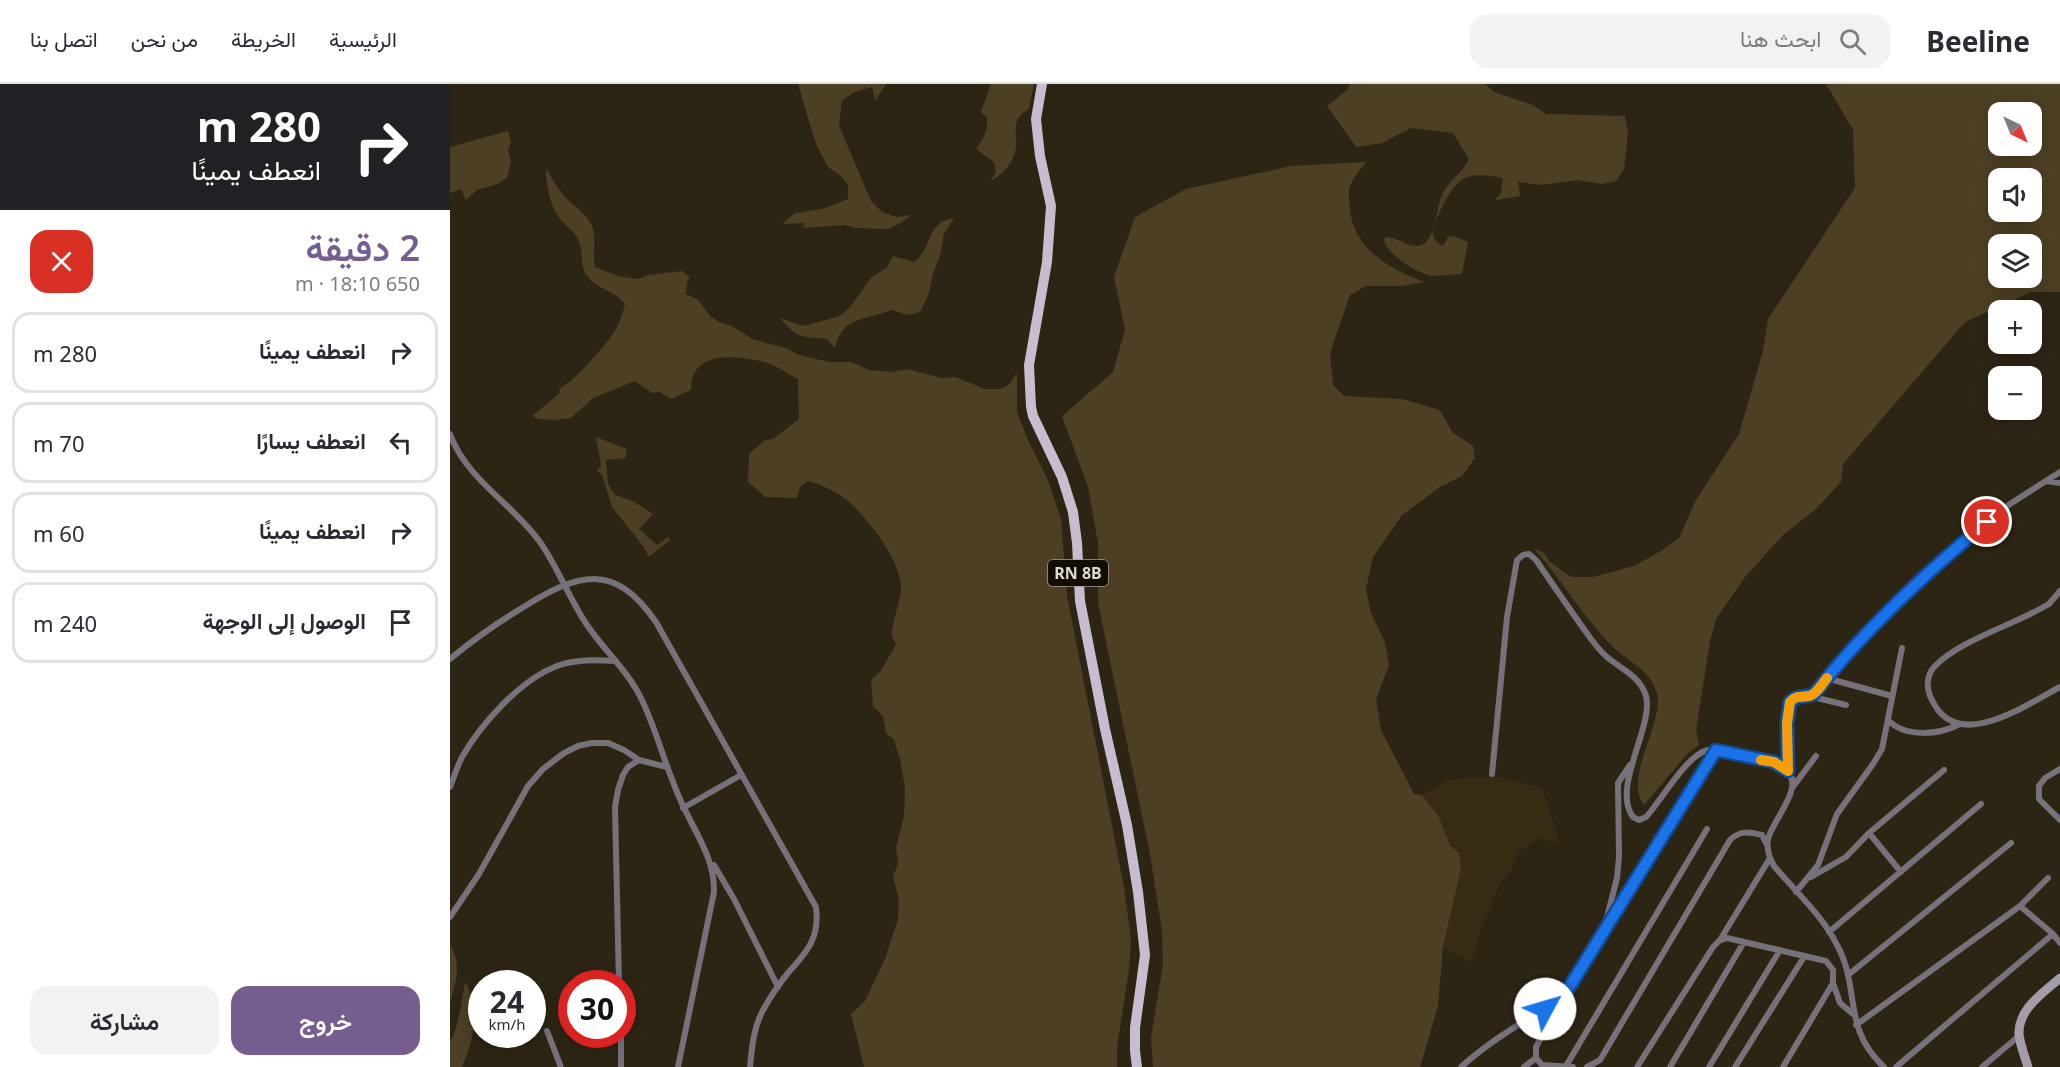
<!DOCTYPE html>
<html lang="ar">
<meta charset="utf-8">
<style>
body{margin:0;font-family:"Noto Sans",Vazirmatn,sans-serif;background:#f2f2f3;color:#2b2b33;direction:rtl;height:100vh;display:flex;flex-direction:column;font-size:22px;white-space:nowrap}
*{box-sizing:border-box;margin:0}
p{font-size:20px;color:#7c7c81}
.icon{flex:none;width:33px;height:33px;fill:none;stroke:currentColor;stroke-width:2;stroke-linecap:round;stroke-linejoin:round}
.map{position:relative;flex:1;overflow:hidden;direction:ltr}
.side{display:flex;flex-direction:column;background:#fff;width:450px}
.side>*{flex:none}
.banner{background:#202124;color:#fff;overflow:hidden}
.needle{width:39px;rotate:137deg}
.fabs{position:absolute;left:1538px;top:18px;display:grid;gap:12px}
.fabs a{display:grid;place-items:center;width:54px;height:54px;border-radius:12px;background:#fff;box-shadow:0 3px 15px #0003;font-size:30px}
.speed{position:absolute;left:18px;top:886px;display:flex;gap:12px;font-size:30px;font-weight:700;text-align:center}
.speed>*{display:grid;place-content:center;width:78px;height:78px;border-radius:50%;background:#fff;box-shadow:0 3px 15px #0003;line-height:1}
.speed small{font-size:15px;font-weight:400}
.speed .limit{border:9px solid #d22;background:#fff;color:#111}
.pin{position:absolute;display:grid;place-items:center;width:51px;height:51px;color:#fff;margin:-26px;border:3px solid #fff;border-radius:50%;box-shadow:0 2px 6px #0007}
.me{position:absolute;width:66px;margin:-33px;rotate:51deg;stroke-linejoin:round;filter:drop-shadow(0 0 4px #0008)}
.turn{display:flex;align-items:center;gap:21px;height:126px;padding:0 30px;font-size:27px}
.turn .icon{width:78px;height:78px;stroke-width:2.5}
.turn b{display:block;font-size:42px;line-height:51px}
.round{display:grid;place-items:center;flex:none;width:63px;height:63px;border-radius:18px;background:#f2f2f3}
.summary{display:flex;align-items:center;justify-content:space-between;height:102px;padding:0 30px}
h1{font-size:36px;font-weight:600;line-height:45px;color:#755e8f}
.action{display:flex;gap:12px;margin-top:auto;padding:12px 30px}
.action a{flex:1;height:69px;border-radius:18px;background:#755e8f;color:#fff;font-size:24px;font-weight:600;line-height:69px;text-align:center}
.action a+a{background:#f2f2f3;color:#2b2b33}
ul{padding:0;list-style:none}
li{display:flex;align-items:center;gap:18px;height:81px;margin:0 12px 9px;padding:0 18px;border:3px solid #e1e1e2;border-radius:18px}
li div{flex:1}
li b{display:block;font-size:22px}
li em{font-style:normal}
header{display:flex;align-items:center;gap:36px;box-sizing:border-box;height:84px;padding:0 30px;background:#fff;border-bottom:2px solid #e1e1e2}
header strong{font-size:28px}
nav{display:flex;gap:33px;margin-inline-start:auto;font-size:21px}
.search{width:420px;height:54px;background:#f2f2f3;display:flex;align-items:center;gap:15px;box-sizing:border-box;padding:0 21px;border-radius:18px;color:#7c7c81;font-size:22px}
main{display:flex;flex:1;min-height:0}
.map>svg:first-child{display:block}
</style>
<header>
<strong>Beeline</strong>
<div class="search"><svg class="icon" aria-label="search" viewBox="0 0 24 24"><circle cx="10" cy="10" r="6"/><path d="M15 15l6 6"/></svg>ابحث هنا</div>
<nav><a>الرئيسية</a><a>الخريطة</a><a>من نحن</a><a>اتصل بنا</a></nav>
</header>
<main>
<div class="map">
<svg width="1610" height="983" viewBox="0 0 1610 983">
<rect width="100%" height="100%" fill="#2d2514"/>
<path fill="#372b14" d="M 1047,693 L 1092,704 L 1108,753 L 1106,760 L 1089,754 L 1068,768 L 1061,786 L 1050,801 L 1028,852 L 1028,862 L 1021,878 L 993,863 L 1011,785 L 1009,769 L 1000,761 L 989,733 L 972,711 L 997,696 Z"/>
<path fill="#4d3f23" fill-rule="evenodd" d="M 348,0 L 436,0 L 425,17 L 422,3 L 404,8 L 392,17 L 389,42 L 421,117 L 432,128 L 446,133 L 461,131 L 451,139 L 438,145 L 406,144 L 395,141 L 353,144 L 355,139 L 332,140 L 345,129 L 372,125 L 398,115 L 398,101 L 391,92 L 378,83 L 366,60 Z
M 541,0 L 584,0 L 579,25 C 557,37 570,51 565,68 C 561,82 552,90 540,98 L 546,88 L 544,78 L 526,65 C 534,55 538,46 537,33 L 531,28 Z
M 900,0 L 1035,0 L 1044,8 L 1083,21 L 1096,30 L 1175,32 L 1178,49 L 1174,85 L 1166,97 L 1152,100 L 1127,96 L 1091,101 L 1068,98 L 1070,112 L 1045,116 L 1051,109 L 1053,94 C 1040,92 1022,88 1010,97 C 1000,104 985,135 983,147 C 982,155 987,159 993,162 L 998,153 L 1004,152 L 1018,158 L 1012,190 C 1002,190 992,192 983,192 C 969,191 936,170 934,156 L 936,153 C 948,152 959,166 972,161 C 985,155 987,125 991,113 C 997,97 1013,89 1019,75 L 1003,49 L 961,44 L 932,59 L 906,63 L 877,22 L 897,6 Z
M 1376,0 L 1610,0 L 1610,208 L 1581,208 L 1515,238 L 1393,380 L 1391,398 L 1366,425 L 1333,451 L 1295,493 L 1266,535 L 1260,557 L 1249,627 L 1246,646 L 1249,661 L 1238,669 L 1194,721 C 1173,693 1214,640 1207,610 C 1201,585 1177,578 1161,561 C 1132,532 1112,495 1084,465 L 1093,468 L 1100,478 L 1121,493 L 1143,493 L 1184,482 L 1211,467 L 1229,454 L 1246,416 L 1289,350 L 1313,267 L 1318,235 L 1405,104 L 1403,46 ZM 1548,28 L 1581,28 L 1581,62 L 1548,62 ZM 1548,94 L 1581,94 L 1581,128 L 1548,128 ZM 1548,160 L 1581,160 L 1581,194 L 1548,194 Z
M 58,47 L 61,58 L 58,66 L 61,78 L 57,94 L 47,100 L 27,106 L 16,116 L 11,105 L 0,109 L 0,63 Z
M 916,78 C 910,86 901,96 899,106 C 898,111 900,119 900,125 C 903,165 941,186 975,198 L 951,202 L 916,202 L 900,211 L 880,269 L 883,301 L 894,312 L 952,315 L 990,326 L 1002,348 L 1023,362 L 1025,374 L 1012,392 L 990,403 L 952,431 L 923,473 L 916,505 L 921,529 L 935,558 L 939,581 L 926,615 L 931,646 L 964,710 L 972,711 L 989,733 L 1000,761 L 1009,769 L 1011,785 L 993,863 L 988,922 L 970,983 L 703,983 L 701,954 L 713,880 L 712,847 L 700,770 L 648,519 L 648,459 L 638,403 L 612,332 L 663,288 L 675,246 L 664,193 L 685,133 L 736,105 L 841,82 Z
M 96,84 C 102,95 108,105 117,115 C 126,124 137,130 142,142 C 147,156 142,170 145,183 L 168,192 L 188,195 L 198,191 L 232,187 L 240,193 L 237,198 L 236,210 L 248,216 L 261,233 L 271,239 L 282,242 L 302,255 L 336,264 L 349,271 L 379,278 L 401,278 L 419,286 L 441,288 L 457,285 L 491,294 L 505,293 L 535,305 L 549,305 L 559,301 L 567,289 L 567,328 L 578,356 L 598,396 L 611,435 L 617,512 L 674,803 L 681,856 L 679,885 L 667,963 L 667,983 L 414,983 L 401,930 L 415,917 L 435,875 L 448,835 L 449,816 L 443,793 L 448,779 L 446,764 L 454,732 L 455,704 L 450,675 L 444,656 L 436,649 L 433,632 L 423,622 L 421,596 L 431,587 L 446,560 C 444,557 442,554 442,551 C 441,543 450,518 451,505 C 452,478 419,436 399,418 C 388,408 372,401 358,397 L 350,403 L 347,414 L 315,413 L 298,398 L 299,370 L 315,356 L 323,355 L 349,335 L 348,295 C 338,290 326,281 315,278 C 293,273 253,266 243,292 C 241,296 241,302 241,306 L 221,315 L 210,308 L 202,309 L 185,297 L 143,314 L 121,334 L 104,336 L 89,335 L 82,332 L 110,309 L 109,305 C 124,296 133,285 144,273 C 159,257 170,243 175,220 C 165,206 148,206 138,193 C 129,183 134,169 129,158 C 125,146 112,140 106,129 C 99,116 96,98 96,84 Z
M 504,134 L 494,150 L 490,172 L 483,190 L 478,212 L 470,228 L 457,231 L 442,226 C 416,236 392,232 385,264 L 377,255 C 351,252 349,256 330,234 L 353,242 L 390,232 L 400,223 L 421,194 L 437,183 L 443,172 L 464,178 C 485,162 474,139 504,134 Z
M 146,353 L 177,365 L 175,374 L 156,376 L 158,400 L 165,411 L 183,417 L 203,430 L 189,445 L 207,461 L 218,453 L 220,456 L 199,473 L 193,462 L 162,423 L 152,390 L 147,387 L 151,381 Z
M 0,860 C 12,882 6,896 0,919 Z
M 15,898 C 32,925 23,956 12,983 L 0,983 L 0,955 L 2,955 C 10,936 11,918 15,898 Z"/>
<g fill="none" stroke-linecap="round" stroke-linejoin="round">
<path stroke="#76717a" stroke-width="6" d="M 0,350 C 16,395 63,420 90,458 C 108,484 119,514 137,541 C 154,566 177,586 191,614 C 207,647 215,682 230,715 C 243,746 265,773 264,808 L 228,983
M 1597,397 L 1610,399
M 1610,507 L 1599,520 L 1590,525 C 1559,542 1508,558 1485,582 C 1476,591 1476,605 1482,616 C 1507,670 1576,621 1610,603
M 0,575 C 23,556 47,539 72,524 C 128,489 164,477 206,538 L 366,823 C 370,854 357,868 338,889 C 328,901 319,915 312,928 C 303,946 302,964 300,983
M 1376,594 L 1442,612
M 1359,612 L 1396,621
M 1438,636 C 1455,654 1489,651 1510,640
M 1610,685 L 1595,694 L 1589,702 L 1589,715 L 1610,736
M 1338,687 L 1337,639 L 1340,617 C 1347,610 1355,614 1364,610 L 1401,566 L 1437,529 L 1513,458 L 1560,420 L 1610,388
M 1042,690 L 1057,533 L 1067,476 L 1073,471 L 1079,470 L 1086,476 C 1101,498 1116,520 1131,541 C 1139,552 1147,565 1157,573 C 1171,585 1190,592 1196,612 C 1204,642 1161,704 1183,733 L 1189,736 L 1196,733 C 1211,717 1237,670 1258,666 C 1270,665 1284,670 1295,672 C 1307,675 1320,676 1331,682 C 1361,698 1323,734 1318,755 C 1316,765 1319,773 1324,782 C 1345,807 1372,831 1387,861 C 1411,904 1391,943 1434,983
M 0,703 C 4,693 7,683 12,673 C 31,640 70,596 107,582 C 126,575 146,576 166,577
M 1342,704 L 1366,672
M 233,724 L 291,691
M 1419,749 L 1451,788
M 264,781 L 284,815 L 328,903
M 1361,793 L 1396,773 L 1419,749 L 1494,686
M 1346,808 L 1368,781 L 1387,730 L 1423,680 L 1432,665 L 1452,564
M 1570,822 L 1598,794
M 0,833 L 29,790 L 78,702 L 93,685 L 114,669 L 128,662 L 142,659 L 158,659 L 174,666 L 189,676
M 1154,845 L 1167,794 L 1169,773 L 1168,699 L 1180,681
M 1379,848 L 1531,720
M 1270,856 L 1320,774
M 1398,891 L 1561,759
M 1383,899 L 1390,919 L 1403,930
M 169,900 L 165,723 L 168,706 L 173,691 L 178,683 L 189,676 L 217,683
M 1406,941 L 1570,822 L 1603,850 L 1610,859
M 97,947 L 111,983
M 171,951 L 171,983
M 1116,982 L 1257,745
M 1011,983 C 1041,956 1077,935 1112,915
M 1074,983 L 1086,974
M 1123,983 L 1092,981 L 1086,974 L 1086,963 L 1112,915 L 1266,666
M 1137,983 L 1150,976 L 1280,756 C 1290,746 1299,748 1312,751 L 1316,759
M 1187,983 L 1263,863 L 1270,856 L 1277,854 L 1376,877 L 1383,886 L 1383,899 L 1333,983
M 1220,983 L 1294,858
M 1259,983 L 1330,866
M 1285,983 L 1354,873
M 1446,983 L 1603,850
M 1532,983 L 1569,952"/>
<path stroke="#a39daa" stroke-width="9" d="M 1578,983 C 1575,973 1570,961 1569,950 C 1568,925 1593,909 1610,894"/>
<path stroke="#c6bed0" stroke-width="10" d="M 592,0 L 586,35 L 590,72 L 601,122 L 597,178 L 579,281 L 581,323 L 583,332 L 612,393 L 623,428 L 627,459 L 630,517 L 655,645 L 677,741 L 688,808 L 695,871 L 685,944 L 685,967 L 687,983"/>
</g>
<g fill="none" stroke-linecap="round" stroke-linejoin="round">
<g stroke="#114b97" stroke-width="15">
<path id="route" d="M 1095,925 L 1112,915 L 1266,666 L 1324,678 L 1338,687 L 1337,639 L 1340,618 C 1347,610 1355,614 1364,610 C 1414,546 1475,490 1537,438"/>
</g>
<use href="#route" stroke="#1a73e8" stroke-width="10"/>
<path stroke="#f59e0b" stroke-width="10" d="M 1311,676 L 1324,678 L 1338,687 L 1337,639 L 1340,618 C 1347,610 1350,614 1359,612 C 1366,611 1372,600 1377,594"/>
</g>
<g text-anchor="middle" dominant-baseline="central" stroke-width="6" stroke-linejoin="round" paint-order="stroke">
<rect fill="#120e07" stroke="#a29d93" stroke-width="1.5" x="598" y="476" width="60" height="26" rx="4.5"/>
<g font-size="16" font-weight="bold" fill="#dfdacf">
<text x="628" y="489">RN 8B</text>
</g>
</g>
</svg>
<div class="fabs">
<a><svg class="needle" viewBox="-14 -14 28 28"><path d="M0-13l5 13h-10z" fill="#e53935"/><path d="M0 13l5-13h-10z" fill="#7c7c81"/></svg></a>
<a><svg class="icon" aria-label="sound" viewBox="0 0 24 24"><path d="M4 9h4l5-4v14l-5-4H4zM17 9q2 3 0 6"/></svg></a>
<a><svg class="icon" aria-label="layers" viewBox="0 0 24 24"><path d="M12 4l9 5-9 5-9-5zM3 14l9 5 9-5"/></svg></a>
<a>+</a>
<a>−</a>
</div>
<div class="speed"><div>24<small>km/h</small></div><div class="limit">30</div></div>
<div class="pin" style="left:1537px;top:438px;background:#d93025"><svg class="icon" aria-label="arrive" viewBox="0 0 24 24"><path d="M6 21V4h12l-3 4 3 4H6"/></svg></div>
<svg class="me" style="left:1095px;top:925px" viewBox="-20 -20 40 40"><circle r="19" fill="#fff"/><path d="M0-13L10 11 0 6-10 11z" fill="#1a73e8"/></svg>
</div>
<section class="side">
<div class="banner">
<div class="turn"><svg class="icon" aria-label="right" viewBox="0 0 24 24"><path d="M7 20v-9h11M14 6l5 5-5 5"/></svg><div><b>280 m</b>انعطف يمينًا</div></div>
</div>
<div class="summary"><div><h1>2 دقيقة</h1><p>650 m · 18:10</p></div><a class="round" style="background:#d93025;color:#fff"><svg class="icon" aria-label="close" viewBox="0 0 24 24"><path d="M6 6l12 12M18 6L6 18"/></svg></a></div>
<ul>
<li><svg class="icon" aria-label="right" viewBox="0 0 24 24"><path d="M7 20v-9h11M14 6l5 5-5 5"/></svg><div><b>انعطف يمينًا</b></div><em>280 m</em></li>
<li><svg class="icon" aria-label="left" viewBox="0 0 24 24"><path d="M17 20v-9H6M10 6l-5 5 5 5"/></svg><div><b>انعطف يسارًا</b></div><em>70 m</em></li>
<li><svg class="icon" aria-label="right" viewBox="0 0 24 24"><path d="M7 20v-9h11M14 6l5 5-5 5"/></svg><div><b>انعطف يمينًا</b></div><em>60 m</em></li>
<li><svg class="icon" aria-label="arrive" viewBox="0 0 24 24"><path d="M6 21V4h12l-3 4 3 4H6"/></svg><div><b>الوصول إلى الوجهة</b></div><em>240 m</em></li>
</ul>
<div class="action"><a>خروج</a><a>مشاركة</a></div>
</section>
</main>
